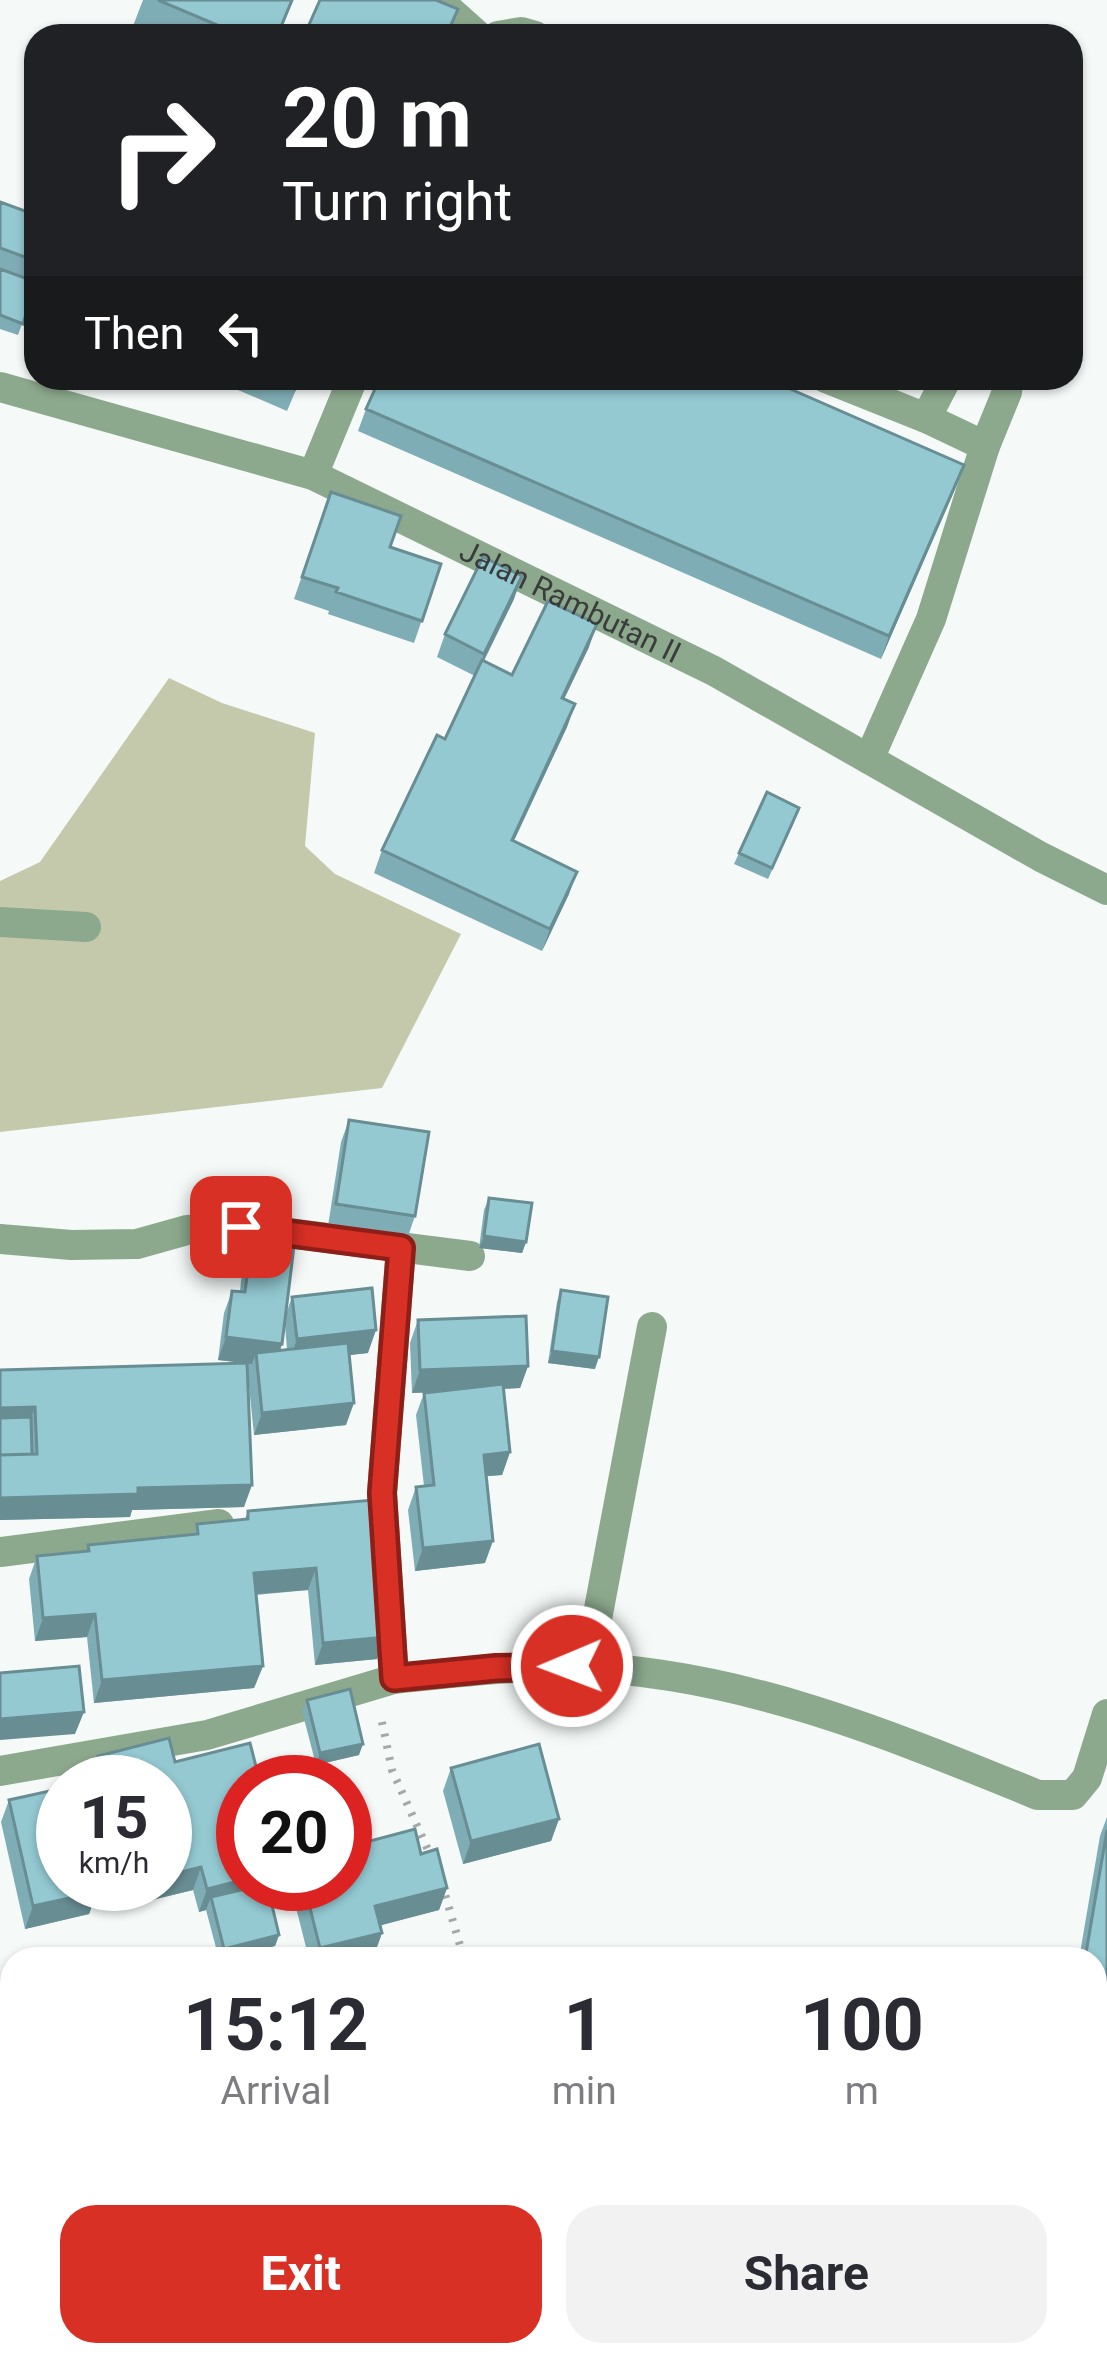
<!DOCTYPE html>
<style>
body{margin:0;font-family:Roboto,sans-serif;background:#f2f2f3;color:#2b2b33;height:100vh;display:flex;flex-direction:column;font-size:45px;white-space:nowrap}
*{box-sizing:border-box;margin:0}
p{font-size:39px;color:#7c7c81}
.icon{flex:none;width:66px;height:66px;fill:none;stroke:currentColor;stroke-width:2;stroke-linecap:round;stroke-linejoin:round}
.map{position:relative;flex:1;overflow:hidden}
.sheet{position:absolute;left:0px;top:1947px;width:1107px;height:420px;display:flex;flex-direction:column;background:#fff;border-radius:36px 36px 0 0;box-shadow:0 3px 9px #0004}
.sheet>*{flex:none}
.guide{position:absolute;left:24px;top:24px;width:1059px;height:366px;border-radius:36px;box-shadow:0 3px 9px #0004;background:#202124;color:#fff;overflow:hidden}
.speed{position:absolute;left:36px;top:1755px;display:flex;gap:24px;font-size:60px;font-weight:700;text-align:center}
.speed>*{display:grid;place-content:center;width:156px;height:156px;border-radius:50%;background:#fff;box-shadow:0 3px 9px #0004;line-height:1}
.speed small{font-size:30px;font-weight:400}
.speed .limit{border:18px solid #d22;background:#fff;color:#111}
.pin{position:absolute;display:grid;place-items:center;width:102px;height:102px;color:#fff;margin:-51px;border-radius:24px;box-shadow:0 6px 18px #0006}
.me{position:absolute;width:132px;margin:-66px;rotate:269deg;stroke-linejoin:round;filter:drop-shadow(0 0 9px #0008)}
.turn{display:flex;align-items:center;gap:42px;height:252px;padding:0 60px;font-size:54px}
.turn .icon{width:156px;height:156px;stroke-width:2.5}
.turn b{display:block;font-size:84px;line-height:102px}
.then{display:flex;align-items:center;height:114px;padding:0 60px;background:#0003;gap:24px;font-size:45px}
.eta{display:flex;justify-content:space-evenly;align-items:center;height:204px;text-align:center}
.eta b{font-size:72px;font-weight:700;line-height:84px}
.action{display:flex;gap:24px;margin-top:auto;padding:24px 60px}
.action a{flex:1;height:138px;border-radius:36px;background:#d93025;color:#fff;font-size:48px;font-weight:700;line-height:138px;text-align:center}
.action a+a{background:#f2f2f3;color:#2b2b33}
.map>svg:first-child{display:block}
</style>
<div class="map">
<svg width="1107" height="2367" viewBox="0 0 1107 2367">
<rect width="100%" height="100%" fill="#f5faf9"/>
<path fill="#c5c9ac" d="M 169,678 L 222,703 L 315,733 L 305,846 L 335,874 L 461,934 L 382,1088 L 0,1132 L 0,881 L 40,862 Z"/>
<path fill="#b2b78e" d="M 1099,2255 L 1107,2256 L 1107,2367 L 1086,2367 L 1088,2355 L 1095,2355 Z"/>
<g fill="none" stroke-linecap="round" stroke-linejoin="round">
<path stroke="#a5a8a8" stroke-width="8" stroke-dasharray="3 9" stroke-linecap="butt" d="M 382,1722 L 392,1770 L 432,1859
M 442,1884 L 464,1959"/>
<path stroke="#8ca98d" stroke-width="30" d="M 588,1667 L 652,1327
M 394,1679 C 455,1673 516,1665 578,1667 C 739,1672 891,1735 1038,1795 L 1073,1795 L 1087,1778 L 1107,1714"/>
<g stroke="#8ca98d" stroke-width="30">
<path d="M 438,0 L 478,36"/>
<path d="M 498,36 L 521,32 L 535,36"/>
<path d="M 826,378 L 926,418 L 985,446"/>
<path id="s1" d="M 0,387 L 313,475 L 714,671 L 1041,857 L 1107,890"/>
<path d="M 926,418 L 947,378"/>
<path d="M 313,475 L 353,378"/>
<path d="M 869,759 L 931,619 L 985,446 L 1007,392 L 1008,378"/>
<path d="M 0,922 L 86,927"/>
<path d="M 0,1239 L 71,1245 L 137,1244 L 187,1230 L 241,1227 L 470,1256"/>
<path d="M 0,1552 L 219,1524"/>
<path d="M 0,1771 L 207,1735 L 394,1679 L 382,1493 L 401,1248"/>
<path d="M 169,2355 L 170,2367"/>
<path d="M 388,2355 L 389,2367"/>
</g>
</g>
<path fill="#7fadb5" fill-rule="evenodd" d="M 143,0 L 293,0 L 279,36 L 158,36 L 133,26 Z
M 0,202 L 36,215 L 36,285 L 18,335 L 0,329 Z
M 210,378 L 301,378 L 287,411 Z
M 366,409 L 964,465 L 881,659 L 358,431 Z
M 331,492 L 390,547 L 441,564 L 414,643 L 328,614 L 329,611 L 294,599 Z
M 514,599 L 484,661 L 512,675 L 589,647 L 564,699 L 575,704 L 567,727 L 514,841 L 569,894 L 542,951 L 374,873 L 382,850 L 445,739 L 475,676 L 437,657 L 445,634 Z
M 795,820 L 768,879 L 734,864 L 739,853 Z
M 349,1120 L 415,1216 L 407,1239 L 328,1226 L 341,1142 Z
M 489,1198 L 526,1242 L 522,1253 L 479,1248 L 484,1210 Z
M 253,1232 L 286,1314 L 292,1297 L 368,1353 L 349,1355 L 346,1425 L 254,1435 L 248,1376 L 244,1507 L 132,1510 L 130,1517 L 0,1520 L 0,1370 L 247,1363 L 218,1360 L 224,1313 L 232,1291 L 240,1291 L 244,1254 ZM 285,1324 L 287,1350 L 280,1351 L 282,1344 Z
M 561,1290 L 595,1369 L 548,1363 L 557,1302 Z
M 418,1320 L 528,1366 L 520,1388 L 503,1389 L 510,1452 L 502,1475 L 486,1476 L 485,1563 L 415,1571 L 408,1510 L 416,1487 L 424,1486 L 416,1415 L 424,1393 L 433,1392 L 412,1393 L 410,1343 Z
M 373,1500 L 377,1659 L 315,1665 L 308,1590 L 256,1595 L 263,1666 L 254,1688 L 94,1703 L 87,1637 L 35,1641 L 29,1579 L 37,1556 L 86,1552 L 88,1545 L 193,1535 L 197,1524 L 245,1519 L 248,1511 Z
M 307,1700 L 359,1755 L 316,1765 L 302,1711 Z
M 98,1756 L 175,1762 L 243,1884 L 277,1884 L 274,1893 L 269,1894 L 279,1935 L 275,1946 L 219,1959 L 206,1910 L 199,1912 L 193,1890 L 123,1907 L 117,1884 L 165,1884 L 165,1782 L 90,1782 L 89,1779 Z
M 451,1768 L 559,1819 L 551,1841 L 463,1864 L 443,1791 Z
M 9,1800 L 97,1892 L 89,1914 L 25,1929 L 1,1822 Z
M 1107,1817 L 1107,2123 L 1102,2152 L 1095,2171 L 1095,1959 L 1079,1959 L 1100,1836 Z
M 359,1844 L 421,1854 L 447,1888 L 439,1910 L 380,1925 L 382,1933 L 374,1955 L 359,1959 L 309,1959 L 290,1884 L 345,1884 Z
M 188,2355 L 380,2355 L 380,2367 L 188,2367 Z"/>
<path fill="#688d93" d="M 964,465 L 956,487 L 881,659 L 889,636 Z
M 522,576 L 514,599 L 476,676 L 484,654 Z
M 597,624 L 589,647 L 554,720 L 562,698 Z
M 575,704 L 567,727 L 503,863 L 512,840 Z
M 577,872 L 569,894 L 542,951 L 550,929 Z
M 484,1236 L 526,1242 L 522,1253 L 479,1248 Z
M 376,1330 L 368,1353 L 289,1362 L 297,1339 Z
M 226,1337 L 282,1344 L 274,1367 L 256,1353 L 252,1364 L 218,1360 Z
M 552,1351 L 599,1357 L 595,1369 L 548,1363 Z
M 528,1366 L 520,1388 L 412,1393 L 420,1370 Z
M 354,1403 L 346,1425 L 254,1435 L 262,1413 Z
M 35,1407 L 27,1429 L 0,1430 L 0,1408 Z
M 510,1452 L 502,1475 L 475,1477 L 484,1455 Z
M 252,1485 L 244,1507 L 132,1510 L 130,1517 L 0,1520 L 0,1498 L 138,1488 Z
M 493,1541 L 485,1563 L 415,1571 L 423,1548 Z
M 316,1568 L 308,1590 L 246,1595 L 254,1573 Z
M 95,1614 L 87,1637 L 35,1641 L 43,1618 Z
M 386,1637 L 377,1659 L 315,1665 L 323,1643 Z
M 263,1666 L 254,1688 L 94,1703 L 102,1680 Z
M 84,1712 L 75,1734 L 0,1740 L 0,1719 Z
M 363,1744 L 359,1755 L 316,1765 L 320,1753 Z
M 559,1819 L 551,1841 L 463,1864 L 471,1841 Z
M 201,1867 L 193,1890 L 123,1907 L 131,1885 L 165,1884 L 165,1876 Z
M 243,1880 L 243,1884 L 277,1884 L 274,1893 L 213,1908 L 211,1897 L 206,1910 L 199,1912 L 207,1889 Z
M 447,1888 L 439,1910 L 367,1929 L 375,1906 Z
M 97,1892 L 89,1914 L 25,1929 L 33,1906 Z
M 382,1933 L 374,1955 L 359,1959 L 316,1959 L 320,1948 Z
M 279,1935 L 275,1946 L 220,1959 L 224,1949 Z"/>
<path fill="#94c9d2" stroke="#688d93" stroke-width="3" d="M 158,0 L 292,0 L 277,36 L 243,36 Z
M 320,0 L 436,0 L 458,9 L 446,36 L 304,36 Z
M 0,202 L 36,215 L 36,261 L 0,248 Z
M 0,269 L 36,282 L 23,324 L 0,315 Z
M 270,378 L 299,378 L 295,389 Z
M 380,378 L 765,378 L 964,465 L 889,636 L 366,409 Z
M 331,492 L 401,516 L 390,547 L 441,564 L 422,621 L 336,592 L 338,588 L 302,577 Z
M 483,557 L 522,576 L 484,654 L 445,634 Z
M 548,601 L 597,624 L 562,698 L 575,704 L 512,840 L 577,872 L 550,929 L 382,850 L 437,735 L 445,739 L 482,660 L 512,675 Z
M 767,792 L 799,808 L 772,868 L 739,853 Z
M 349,1120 L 429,1132 L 415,1216 L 336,1204 Z
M 489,1198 L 532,1203 L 526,1242 L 484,1236 Z
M 253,1232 L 295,1238 L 282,1344 L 226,1337 L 232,1291 L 245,1292 Z
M 372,1288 L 376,1330 L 297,1339 L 292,1297 Z
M 561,1290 L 608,1297 L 599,1357 L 552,1351 Z
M 526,1316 L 528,1366 L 420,1370 L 418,1320 Z
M 348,1343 L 354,1403 L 262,1413 L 256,1353 Z
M 247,1363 L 252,1485 L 138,1488 L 138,1494 L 0,1498 L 0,1455 L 37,1454 L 35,1407 L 0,1408 L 0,1370 Z
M 503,1384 L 510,1452 L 484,1455 L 493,1541 L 423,1548 L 416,1487 L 434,1485 L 424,1393 Z
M 31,1417 L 32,1454 L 0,1455 L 0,1418 Z
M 373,1500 L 386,1637 L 323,1643 L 316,1568 L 254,1573 L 263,1666 L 102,1680 L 95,1614 L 43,1618 L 37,1556 L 89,1551 L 88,1545 L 198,1534 L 197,1524 L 248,1519 L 248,1511 Z
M 79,1666 L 84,1712 L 0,1719 L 0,1673 Z
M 350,1689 L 363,1744 L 320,1753 L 307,1700 Z
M 169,1738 L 175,1762 L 250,1743 L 260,1782 L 243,1782 L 243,1880 L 207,1889 L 201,1867 L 165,1876 L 165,1782 L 104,1782 L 98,1756 Z
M 539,1744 L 559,1819 L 471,1841 L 451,1768 Z
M 63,1788 L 63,1884 L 96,1884 L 97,1892 L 33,1906 L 9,1800 Z
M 353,1822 L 359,1844 L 415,1829 L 421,1854 L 437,1849 L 447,1888 L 375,1906 L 382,1933 L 320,1948 L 304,1884 L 345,1884 L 345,1824 Z
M 1107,1830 L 1107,2123 L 1102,2152 L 1095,2151 L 1095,1959 L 1085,1959 Z
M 267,1884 L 279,1935 L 224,1949 L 211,1897 Z
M 197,2355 L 380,2355 L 380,2367 L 197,2367 Z"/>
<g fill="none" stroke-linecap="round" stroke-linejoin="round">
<g stroke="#8d1f18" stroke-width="30">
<path id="route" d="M 241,1227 L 401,1248 L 382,1493 L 394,1678 L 496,1668 L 572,1666"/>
</g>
<use href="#route" stroke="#d93025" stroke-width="21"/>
</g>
<g text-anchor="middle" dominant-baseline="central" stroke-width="12" stroke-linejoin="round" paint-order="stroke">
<g font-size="30" fill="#3a3c3c" stroke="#fff">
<text stroke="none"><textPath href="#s1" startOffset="612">Jalan Rambutan II</textPath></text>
</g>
</g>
</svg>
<div class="speed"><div>15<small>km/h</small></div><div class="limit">20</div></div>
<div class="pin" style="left:241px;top:1227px;background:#d93025"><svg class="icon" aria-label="arrive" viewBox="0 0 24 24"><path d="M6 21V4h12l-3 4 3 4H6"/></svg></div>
<svg class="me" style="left:572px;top:1666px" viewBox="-20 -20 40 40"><circle r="17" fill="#d93025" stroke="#fff" stroke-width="3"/><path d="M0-11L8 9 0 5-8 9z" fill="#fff"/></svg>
<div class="guide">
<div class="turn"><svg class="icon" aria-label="right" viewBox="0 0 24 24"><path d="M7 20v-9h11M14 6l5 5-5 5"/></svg><div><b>20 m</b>Turn right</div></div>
<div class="then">Then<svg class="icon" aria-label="left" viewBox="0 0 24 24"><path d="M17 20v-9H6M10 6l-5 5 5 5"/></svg></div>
</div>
<section class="sheet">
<div class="eta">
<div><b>15:12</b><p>Arrival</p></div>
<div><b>1</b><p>min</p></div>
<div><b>100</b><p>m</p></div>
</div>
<div class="action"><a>Exit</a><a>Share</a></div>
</section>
</div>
